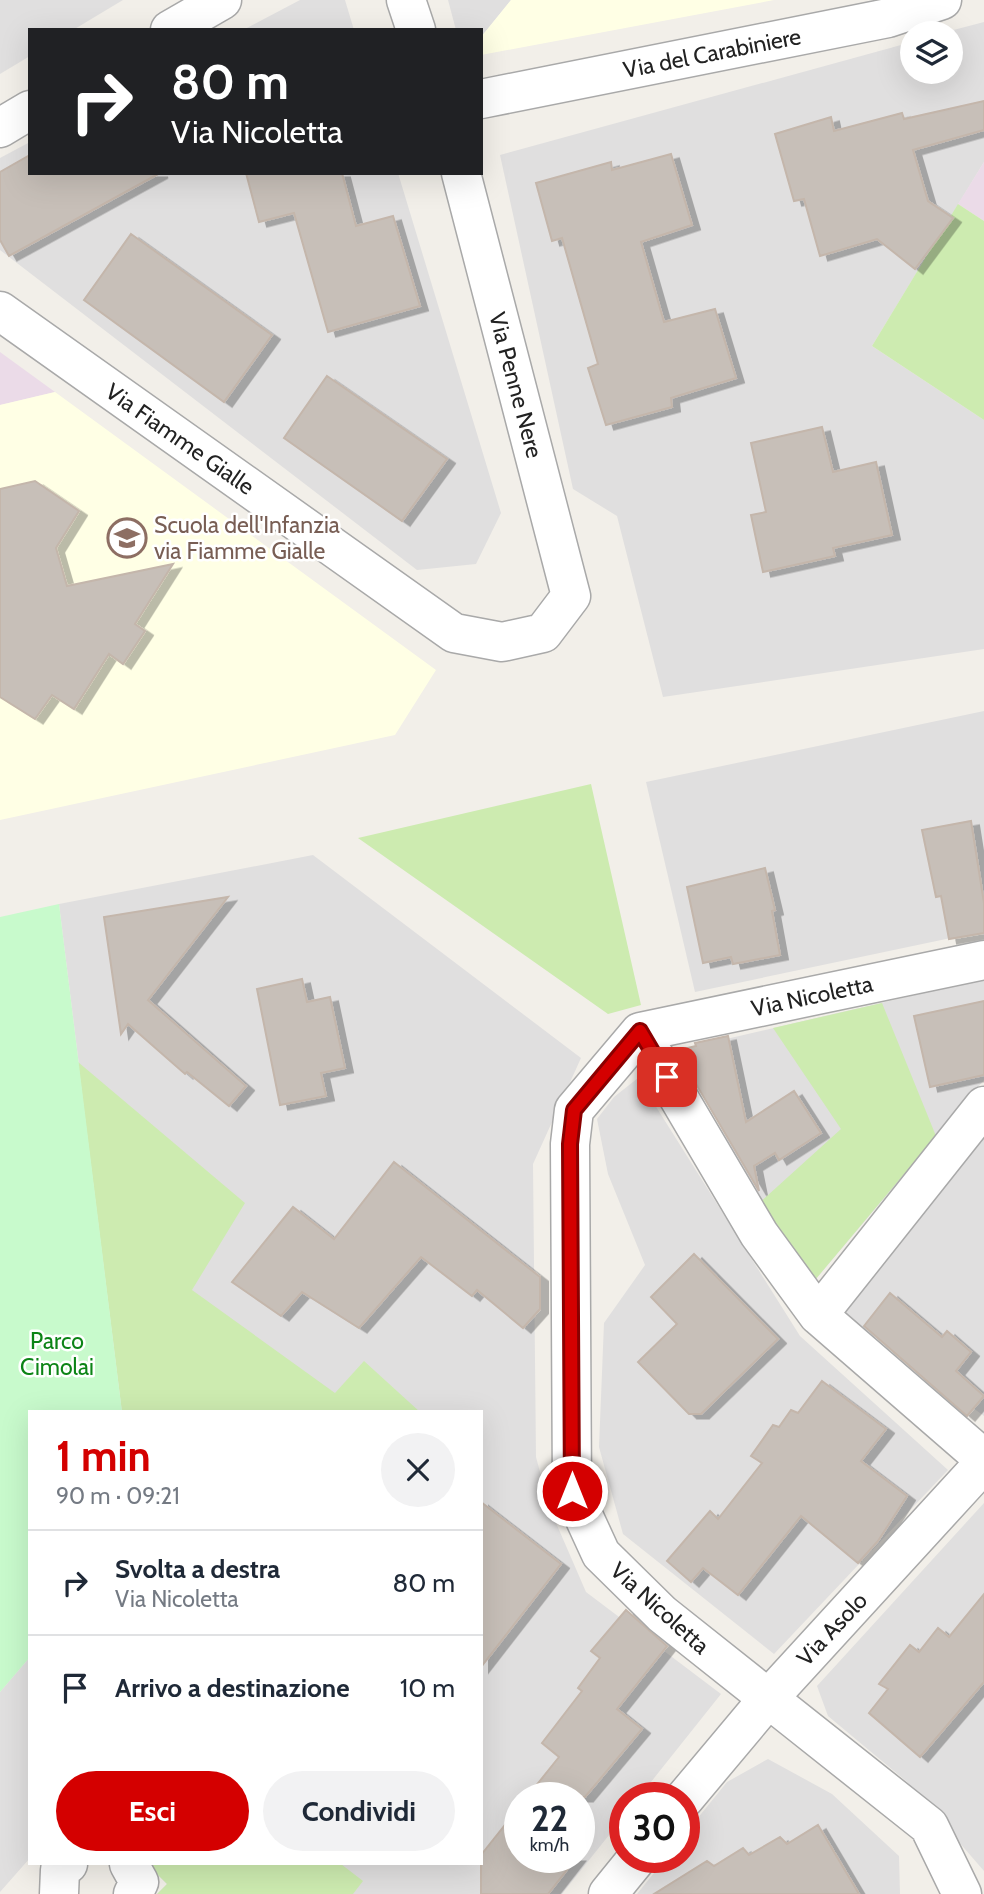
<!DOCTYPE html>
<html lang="it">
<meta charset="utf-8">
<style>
body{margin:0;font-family:Cabin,sans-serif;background:#f2f2f3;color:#1f2937;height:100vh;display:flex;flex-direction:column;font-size:26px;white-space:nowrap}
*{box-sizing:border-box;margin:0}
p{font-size:23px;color:#747a83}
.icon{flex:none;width:38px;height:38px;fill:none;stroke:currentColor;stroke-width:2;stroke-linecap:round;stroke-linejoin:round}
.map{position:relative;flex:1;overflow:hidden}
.drawer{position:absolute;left:28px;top:1410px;width:455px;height:455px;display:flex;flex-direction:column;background:#fff;border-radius:0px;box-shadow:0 7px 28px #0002}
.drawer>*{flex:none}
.guide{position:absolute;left:28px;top:28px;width:455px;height:147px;border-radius:0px;box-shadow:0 7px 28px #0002;background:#202124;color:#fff;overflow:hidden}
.fabs{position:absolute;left:900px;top:21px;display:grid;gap:14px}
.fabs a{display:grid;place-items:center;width:63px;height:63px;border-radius:50%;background:#fff;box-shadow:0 7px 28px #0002;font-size:35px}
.speed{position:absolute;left:504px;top:1782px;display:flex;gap:14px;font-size:35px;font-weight:700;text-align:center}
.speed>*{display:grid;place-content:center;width:91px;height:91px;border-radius:50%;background:#fff;box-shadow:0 7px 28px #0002;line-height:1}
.speed small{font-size:18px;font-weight:400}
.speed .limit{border:10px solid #d22;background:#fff;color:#111}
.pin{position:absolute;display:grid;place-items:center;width:60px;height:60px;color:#fff;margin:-30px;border-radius:14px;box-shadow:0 4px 10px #0006}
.me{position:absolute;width:77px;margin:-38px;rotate:0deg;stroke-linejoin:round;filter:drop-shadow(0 0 5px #0008)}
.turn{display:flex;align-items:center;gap:24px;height:147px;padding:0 28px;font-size:32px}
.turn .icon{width:91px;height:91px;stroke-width:2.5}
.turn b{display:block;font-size:49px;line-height:60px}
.round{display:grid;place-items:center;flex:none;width:74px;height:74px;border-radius:37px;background:#f2f2f3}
.summary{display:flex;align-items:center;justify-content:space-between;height:119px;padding:0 28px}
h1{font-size:42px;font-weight:700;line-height:52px;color:#d40000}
.action{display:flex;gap:14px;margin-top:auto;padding:14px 28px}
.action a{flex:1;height:80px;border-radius:42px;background:#d40000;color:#fff;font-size:28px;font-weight:700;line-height:80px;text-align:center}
.action a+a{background:#f2f2f3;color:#1f2937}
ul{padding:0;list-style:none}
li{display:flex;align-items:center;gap:21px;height:105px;padding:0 28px;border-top:2px solid #e0e1e3}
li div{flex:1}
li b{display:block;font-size:26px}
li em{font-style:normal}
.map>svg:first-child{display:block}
</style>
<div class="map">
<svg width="984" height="1894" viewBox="0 0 984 1894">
<defs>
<filter id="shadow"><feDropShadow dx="8" dy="4.5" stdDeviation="0" flood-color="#0004"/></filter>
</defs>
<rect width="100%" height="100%" fill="#f2efe9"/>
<path fill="#e0dfdf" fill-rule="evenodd" d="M 0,0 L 123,0 L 73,30 L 30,30 L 30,56 L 0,74 Z
M 300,0 L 345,0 L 354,30 L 243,30 Z
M 448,0 L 511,0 L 481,37 L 481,30 L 456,30 Z
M 984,22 L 984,162 L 872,346 L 984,420 L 984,649 L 663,697 L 617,516 L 573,489 L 500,155 L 912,42 L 912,72 L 950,72 L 950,33 L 942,33 Z
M 30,142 L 30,173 L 398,173 L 501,513 L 476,564 L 417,570 L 0,250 L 0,158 Z
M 984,711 L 984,931 L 695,992 L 646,782 Z
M 313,855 L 581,1058 L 533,1164 L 536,1457 L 550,1509 L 586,1592 L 721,1694 L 639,1797 L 625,1797 L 625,1815 L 562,1894 L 157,1894 L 167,1884 L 147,1864 L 481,1864 L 481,1412 L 122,1412 L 59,904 ZM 520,1797 L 579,1797 L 579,1857 L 520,1857 Z
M 984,979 L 984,1080 L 815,1280 L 768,1225 L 683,1049 Z
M 638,1078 L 800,1336 L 948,1470 L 774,1654 L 623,1534 L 599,1447 L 604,1323 L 645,1265 L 608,1174 L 597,1119 L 614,1097 Z
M 984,1137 L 984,1416 L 842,1313 Z
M 984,1503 L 984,1871 L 906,1781 L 828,1716 L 817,1686 Z
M 30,1657 L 30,1858 L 0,1892 L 0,1692 Z
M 768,1759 L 832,1794 L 899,1856 L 900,1894 L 637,1894 L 667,1857 L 684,1857 L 684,1835 L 727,1782 Z"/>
<path fill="#ebdbe8" d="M 984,162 L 984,221 L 958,204 Z
M 0,352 L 55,392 L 0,405 Z"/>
<path fill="#ffffe5" d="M 511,0 L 774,0 L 481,55 L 481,37 Z
M 55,392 L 436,670 L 395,735 L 0,820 L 0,405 Z"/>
<path fill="#cdebb0" d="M 958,204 L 984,221 L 984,420 L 872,346 Z
M 591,784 L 641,1005 L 608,1014 L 358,838 Z
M 882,1003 L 936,1136 L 815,1280 L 758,1204 L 841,1129 L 773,1028 Z
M 78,1062 L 245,1203 L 192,1290 L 335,1393 L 364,1361 L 420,1412 L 122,1412 Z
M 147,1864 L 341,1864 L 363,1881 L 353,1894 L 157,1894 L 167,1884 Z"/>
<path fill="#c8facc" d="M 59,904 L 122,1412 L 30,1412 L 30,1657 L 0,1692 L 0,917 Z"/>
<path fill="#c7bfb8" stroke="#c4b6ab" stroke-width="2" filter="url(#shadow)" d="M 984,101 L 984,130 L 913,150 L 928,201 L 953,218 L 915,269 L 877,239 L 820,256 L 804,199 L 794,201 L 775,134 L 831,117 L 834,131 L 902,113 L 904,119 Z
M 671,154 L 692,225 L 641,242 L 664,322 L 715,309 L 736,378 L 671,398 L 672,407 L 606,425 L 588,368 L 598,364 L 562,238 L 552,241 L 536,183 L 611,162 L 612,170 Z
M 30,155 L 30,173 L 160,173 L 9,256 L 0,240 L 0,172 Z
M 246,173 L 342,173 L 356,226 L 393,216 L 420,306 L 328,332 L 294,213 L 259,222 Z
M 131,234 L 272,335 L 224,402 L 84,300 Z
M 327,376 L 447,459 L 402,521 L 284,438 Z
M 822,427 L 833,472 L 876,462 L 892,535 L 833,548 L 835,556 L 763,572 L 751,515 L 766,512 L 751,443 Z
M 35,481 L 79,511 L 56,548 L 67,586 L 173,564 L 135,624 L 145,631 L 123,664 L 109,654 L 74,709 L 52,695 L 35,719 L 0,697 L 0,489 Z
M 971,821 L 984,903 L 984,933 L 949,939 L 941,896 L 936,897 L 922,830 Z
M 765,868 L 775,910 L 772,911 L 780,955 L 733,964 L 731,957 L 703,963 L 687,887 Z
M 228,897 L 148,1000 L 246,1086 L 229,1106 L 187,1072 L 185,1074 L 128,1024 L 121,1034 L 104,917 Z
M 302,979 L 307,1002 L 330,997 L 345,1068 L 321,1073 L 326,1096 L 280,1105 L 257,989 Z
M 984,1001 L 984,1075 L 930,1087 L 914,1016 Z
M 728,1036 L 746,1122 L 794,1091 L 821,1133 L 779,1160 L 775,1153 L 754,1166 L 759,1191 L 686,1067 L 683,1049 L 696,1046 L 695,1043 Z
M 394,1162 L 540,1277 L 540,1309 L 523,1328 L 477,1290 L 472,1296 L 421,1257 L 359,1328 L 302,1292 L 281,1316 L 232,1282 L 293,1207 L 334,1239 Z
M 694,1254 L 778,1339 L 701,1414 L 689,1414 L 638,1362 L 677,1324 L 651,1297 Z
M 890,1293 L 942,1337 L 947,1331 L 971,1352 L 956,1371 L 984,1396 L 967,1416 L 864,1326 Z
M 822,1381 L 886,1429 L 861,1461 L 907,1496 L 878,1541 L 858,1563 L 801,1516 L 738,1595 L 703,1568 L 691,1582 L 667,1561 L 710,1511 L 718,1519 L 762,1463 L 751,1456 L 773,1425 L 779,1427 L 791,1410 L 798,1413 Z
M 481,1502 L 561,1564 L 481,1667 Z
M 984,1594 L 984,1682 L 920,1757 L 869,1713 L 888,1689 L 879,1684 L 910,1645 L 919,1652 L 938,1628 L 949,1637 Z
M 626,1610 L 667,1646 L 617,1709 L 642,1729 L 585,1797 L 527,1797 L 559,1757 L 542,1743 L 582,1691 L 578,1688 L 600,1658 L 591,1651 Z
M 520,1806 L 520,1857 L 577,1857 L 548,1894 L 481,1894 L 481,1855 Z
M 818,1825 L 859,1894 L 654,1894 L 707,1861 L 714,1866 L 743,1848 L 749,1855 L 780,1837 L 787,1844 Z"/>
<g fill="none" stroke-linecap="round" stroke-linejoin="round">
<g stroke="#a9a9a9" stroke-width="41">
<path id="street" d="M 406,0 L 416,30
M 170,30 L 222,0
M 481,99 L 888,18 L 942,0
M 0,128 L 30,110
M 0,311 L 454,633 L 502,642 L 543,633 L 571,596 L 461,173
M 640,1032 L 759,1234 L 818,1315 L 984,1459
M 818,1315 L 984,1106
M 684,1799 L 767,1700 L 984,1463
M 129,1864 L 139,1882 L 133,1894
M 59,1894 L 60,1870 L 68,1864
M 608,1894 L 638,1857
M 962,1894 L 929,1826 L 662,1614 L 601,1554 L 572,1491 L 570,1144 L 574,1110 L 640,1032 L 984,960"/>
</g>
<use href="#street" stroke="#fff" stroke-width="38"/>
</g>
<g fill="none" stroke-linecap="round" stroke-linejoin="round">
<g stroke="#8a0000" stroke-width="18">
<path id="route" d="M 572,1491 L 570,1144 L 574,1110 L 640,1031 L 667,1077"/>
</g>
<use href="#route" stroke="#d40000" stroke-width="12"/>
</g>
<defs>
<g id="school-ring" transform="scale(2.0125)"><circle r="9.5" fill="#fff" stroke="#8d6e63" stroke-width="1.5"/><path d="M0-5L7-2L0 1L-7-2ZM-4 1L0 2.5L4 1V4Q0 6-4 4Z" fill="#8d6e63"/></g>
</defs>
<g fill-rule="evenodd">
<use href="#school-ring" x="127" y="538"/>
</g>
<g text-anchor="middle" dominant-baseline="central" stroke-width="5" stroke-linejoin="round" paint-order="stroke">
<g font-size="23" fill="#222" stroke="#fff">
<text transform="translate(712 53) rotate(-11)">Via del Carabiniere</text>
<text transform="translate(516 385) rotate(75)">Via Penne Nere</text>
<text transform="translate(180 439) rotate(35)">Via Fiamme Gialle</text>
<text transform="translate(812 996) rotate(-12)">Via Nicoletta</text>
<text transform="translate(660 1608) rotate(42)">Via Nicoletta</text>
<text transform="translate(832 1629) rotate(-47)">Via Asolo</text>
</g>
<g font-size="23" fill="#785e54" stroke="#fff" text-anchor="start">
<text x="154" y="525">Scuola dell'Infanzia<tspan x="154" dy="26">via Fiamme Gialle</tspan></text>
</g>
<g font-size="23" fill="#0c8416" stroke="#fff">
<text x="57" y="1341">Parco<tspan x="57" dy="26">Cimolai</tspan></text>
</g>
</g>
</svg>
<div class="fabs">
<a><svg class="icon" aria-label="layers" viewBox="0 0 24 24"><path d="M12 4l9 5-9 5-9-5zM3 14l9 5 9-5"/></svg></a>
</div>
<div class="speed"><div>22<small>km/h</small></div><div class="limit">30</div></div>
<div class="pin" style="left:667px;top:1077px;background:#d93025"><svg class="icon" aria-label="arrive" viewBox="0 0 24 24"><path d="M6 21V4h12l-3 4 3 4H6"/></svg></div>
<svg class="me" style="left:572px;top:1491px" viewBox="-20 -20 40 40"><circle r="17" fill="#d40000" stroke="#fff" stroke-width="3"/><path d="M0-11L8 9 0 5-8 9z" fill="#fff"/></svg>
<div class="guide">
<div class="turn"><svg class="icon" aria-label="right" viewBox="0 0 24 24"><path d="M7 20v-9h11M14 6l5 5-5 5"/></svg><div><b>80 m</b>Via Nicoletta</div></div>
</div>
<section class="drawer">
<div class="summary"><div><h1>1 min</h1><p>90 m · 09:21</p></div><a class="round"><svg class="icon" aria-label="close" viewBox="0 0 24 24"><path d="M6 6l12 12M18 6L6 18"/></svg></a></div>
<ul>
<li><svg class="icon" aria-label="right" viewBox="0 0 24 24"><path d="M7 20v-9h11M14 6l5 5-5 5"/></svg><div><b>Svolta a destra</b><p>Via Nicoletta</p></div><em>80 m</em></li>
<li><svg class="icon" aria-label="arrive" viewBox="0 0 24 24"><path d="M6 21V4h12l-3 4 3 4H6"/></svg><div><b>Arrivo a destinazione</b></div><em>10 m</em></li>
</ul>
<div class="action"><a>Esci</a><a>Condividi</a></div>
</section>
</div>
